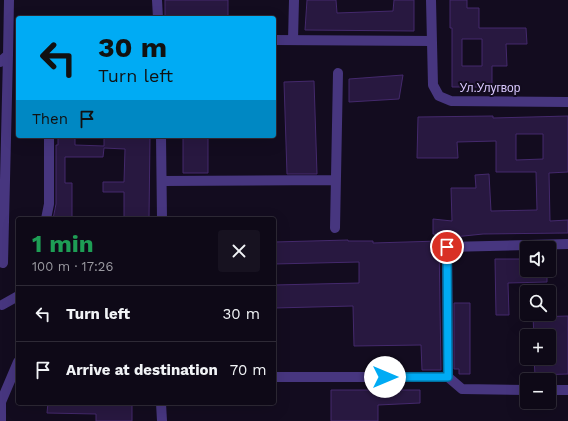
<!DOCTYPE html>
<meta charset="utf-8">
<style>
body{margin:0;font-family:"Work Sans",sans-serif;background:#171220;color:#f1f3f6;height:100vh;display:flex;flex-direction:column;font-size:15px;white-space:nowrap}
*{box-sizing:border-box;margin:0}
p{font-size:13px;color:#9b9aa1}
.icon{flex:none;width:22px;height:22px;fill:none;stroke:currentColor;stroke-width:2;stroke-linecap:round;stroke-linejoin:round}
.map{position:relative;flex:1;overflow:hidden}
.drawer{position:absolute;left:16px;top:217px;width:260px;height:188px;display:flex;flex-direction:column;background:#0e0917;border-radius:4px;box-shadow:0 4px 16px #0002,0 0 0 1px #2e2a36}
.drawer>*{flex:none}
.banner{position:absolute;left:16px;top:16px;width:260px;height:122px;border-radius:4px;box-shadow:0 4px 16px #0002,0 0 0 1px #2e2a36;background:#00abf4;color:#111;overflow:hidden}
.tools{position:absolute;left:520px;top:241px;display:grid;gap:8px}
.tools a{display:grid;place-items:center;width:36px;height:36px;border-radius:4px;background:#0e0917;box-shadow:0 4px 16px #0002,0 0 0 1px #2e2a36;font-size:20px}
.pin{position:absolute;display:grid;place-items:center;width:34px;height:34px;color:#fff;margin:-17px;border:2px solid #fff;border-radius:50%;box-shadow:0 1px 4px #0007}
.me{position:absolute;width:44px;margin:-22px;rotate:90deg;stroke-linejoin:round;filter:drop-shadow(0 0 3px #0008)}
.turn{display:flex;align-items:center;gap:14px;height:84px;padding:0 16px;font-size:18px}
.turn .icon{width:52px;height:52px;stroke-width:2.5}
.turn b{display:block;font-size:28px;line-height:34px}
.then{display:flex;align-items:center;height:38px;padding:0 16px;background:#0003;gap:8px;font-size:15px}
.round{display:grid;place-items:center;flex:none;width:42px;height:42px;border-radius:4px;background:#171220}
.head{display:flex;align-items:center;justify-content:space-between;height:68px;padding:0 16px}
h1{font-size:24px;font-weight:700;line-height:30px;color:#1e9e55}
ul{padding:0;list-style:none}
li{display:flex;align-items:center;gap:12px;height:56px;padding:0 16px;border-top:1px solid #2e2a36}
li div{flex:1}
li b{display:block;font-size:15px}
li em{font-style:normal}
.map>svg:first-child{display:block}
</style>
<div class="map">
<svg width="568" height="421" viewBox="0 0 568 421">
<rect width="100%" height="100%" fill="#130c1f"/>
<path fill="#281840" stroke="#44296c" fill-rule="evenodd" d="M 165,0 L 228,0 L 228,18 L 165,18 Z
M 307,0 L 336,0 L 337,13 L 393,11 L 394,0 L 414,0 L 414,31 L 305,30 Z
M 450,0 L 467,0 L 467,8 L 479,8 L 479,28 L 526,28 L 527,44 L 506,44 L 507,66 L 492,66 L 492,87 L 452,87 L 452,28 L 450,28 ZM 462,39 L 482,39 L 482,66 L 462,66 Z
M 403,75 L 399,99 L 349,102 L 349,79 Z
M 314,81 L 317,174 L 287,174 L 284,82 Z
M 493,116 L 493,118 L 568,116 L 568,172 L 549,173 L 550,221 L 568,220 L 568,233 L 483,234 L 454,237 L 433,234 L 433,219 L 452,221 L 451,188 L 476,188 L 475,175 L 489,174 L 491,211 L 537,210 L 536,172 L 496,172 L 496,141 L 457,142 L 458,158 L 417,158 L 418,117 ZM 516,134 L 543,134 L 543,159 L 516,160 Z
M 58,136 L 75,137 L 75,145 L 104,146 L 104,138 L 125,138 L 125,136 L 150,136 L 149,219 L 124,219 L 124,192 L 103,192 L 103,182 L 124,182 L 125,149 L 104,148 L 103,157 L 65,157 L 65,183 L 72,183 L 72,219 L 53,219 L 56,204 L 56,145 L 58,145 Z
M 183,136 L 208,136 L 208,173 L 183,173 Z
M 348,240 L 348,241 L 373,241 L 373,243 L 439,241 L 441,370 L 422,370 L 421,345 L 354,346 L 353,306 L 274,308 L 274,285 L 359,283 L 359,262 L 274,264 L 274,242 Z
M 495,259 L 527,259 L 527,270 L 547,270 L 547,282 L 508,283 L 509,315 L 496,315 Z
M 454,303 L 470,303 L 470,374 L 459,374 L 459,369 L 454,369 Z
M 568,316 L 568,374 L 535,375 L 534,358 L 549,358 L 549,336 L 534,336 L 533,317 Z
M 331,390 L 420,390 L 420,403 L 378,405 L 378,421 L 331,421 Z
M 48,403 L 132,403 L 132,421 L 96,421 L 96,414 L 47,413 Z"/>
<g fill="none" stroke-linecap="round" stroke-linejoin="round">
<path stroke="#47367f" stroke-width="10" d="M 157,0 L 158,18
M 431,0 L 433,85 L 439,96 L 451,101 L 568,102
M 274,40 L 432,41
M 293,40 L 294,0
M 0,62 L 8,55 L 9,0
M 161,136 L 162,219
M 162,181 L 335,180
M 46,219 L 49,204 L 49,136
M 335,228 L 338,73
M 0,262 L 3,263 L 8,55
M 2,305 L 18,296
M 274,377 L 448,377 L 447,247 L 568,244
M 448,377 L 462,389 L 527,390
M 549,390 L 568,390
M 161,403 L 162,421
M 1,421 L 1,402 L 18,362"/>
</g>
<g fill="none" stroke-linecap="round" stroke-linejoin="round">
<g stroke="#006f9f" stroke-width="10">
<path id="route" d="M 385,377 L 448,377 L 447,247"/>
</g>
<use href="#route" stroke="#00abf4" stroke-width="7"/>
</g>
<g text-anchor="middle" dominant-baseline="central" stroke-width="4" stroke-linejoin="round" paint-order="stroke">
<g font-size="12" fill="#dac9ff" stroke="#130c1f">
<text x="490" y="88">Ул.Улугвор</text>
</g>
</g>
</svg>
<div class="tools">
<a><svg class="icon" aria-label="sound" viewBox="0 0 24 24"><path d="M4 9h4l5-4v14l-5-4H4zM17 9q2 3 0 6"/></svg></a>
<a><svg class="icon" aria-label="search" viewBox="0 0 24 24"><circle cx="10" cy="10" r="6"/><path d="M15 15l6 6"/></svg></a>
<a>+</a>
<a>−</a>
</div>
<div class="pin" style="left:447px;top:247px;background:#d93025"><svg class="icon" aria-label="arrive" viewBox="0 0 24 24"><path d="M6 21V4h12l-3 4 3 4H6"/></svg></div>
<svg class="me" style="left:385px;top:377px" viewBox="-20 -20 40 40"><circle r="19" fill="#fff"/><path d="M0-13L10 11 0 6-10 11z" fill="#00abf4"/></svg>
<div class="banner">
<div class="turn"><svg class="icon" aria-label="left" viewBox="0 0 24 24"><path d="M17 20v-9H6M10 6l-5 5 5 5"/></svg><div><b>30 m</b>Turn left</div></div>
<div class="then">Then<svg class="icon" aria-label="arrive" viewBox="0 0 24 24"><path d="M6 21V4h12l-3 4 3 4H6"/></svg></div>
</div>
<section class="drawer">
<div class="head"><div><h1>1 min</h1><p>100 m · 17:26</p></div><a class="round"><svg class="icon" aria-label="close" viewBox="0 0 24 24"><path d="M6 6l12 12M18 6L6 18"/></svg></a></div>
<ul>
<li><svg class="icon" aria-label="left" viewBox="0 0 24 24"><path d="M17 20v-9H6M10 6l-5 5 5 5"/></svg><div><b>Turn left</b></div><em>30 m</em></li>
<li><svg class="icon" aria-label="arrive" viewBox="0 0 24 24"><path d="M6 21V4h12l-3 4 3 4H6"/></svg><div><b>Arrive at destination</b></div><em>70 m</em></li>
</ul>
</section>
</div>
